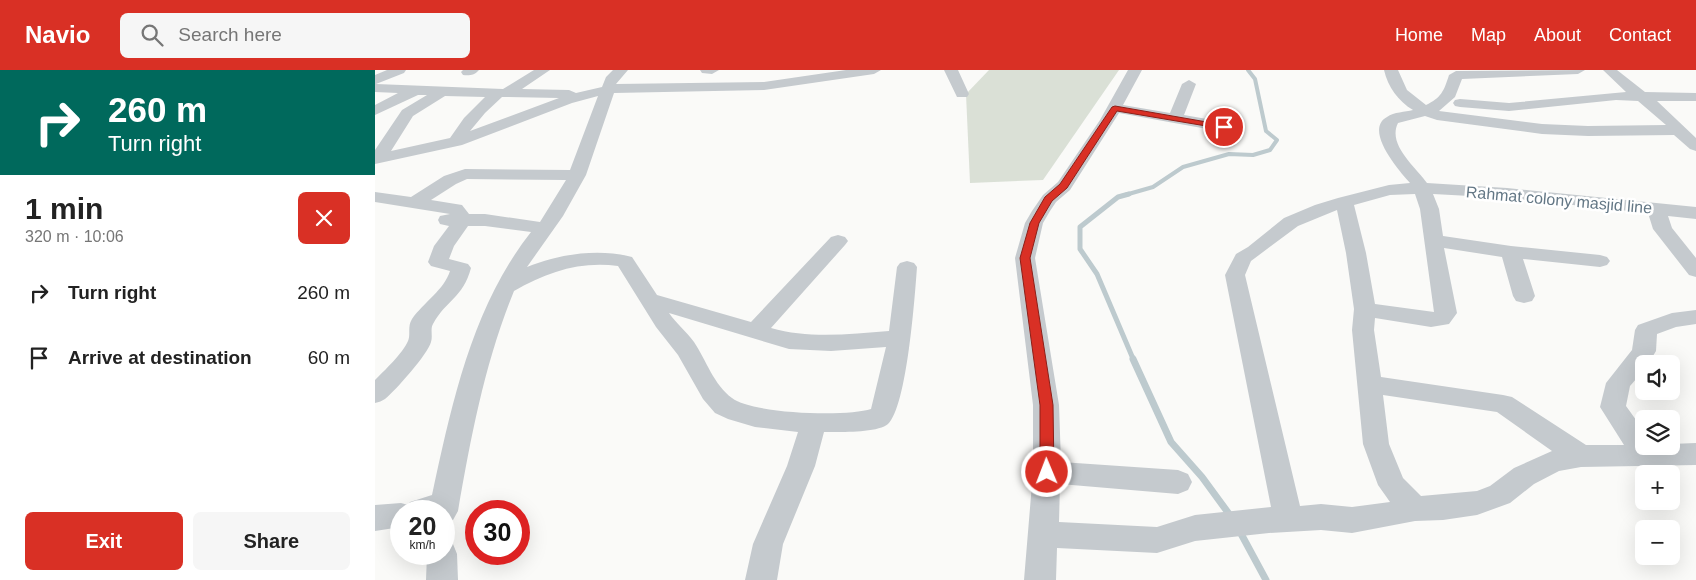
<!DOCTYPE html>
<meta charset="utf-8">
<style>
body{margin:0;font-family:Arial,sans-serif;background:#f6f6f6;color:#222;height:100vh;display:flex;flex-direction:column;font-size:19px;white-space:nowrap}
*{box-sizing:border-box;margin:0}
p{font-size:16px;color:#767676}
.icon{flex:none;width:28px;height:28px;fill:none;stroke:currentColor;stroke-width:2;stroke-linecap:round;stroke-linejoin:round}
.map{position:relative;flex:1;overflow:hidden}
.details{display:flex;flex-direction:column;background:#fff;width:375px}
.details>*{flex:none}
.top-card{background:#00695c;color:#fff;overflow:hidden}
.tools{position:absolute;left:1260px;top:285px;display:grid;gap:10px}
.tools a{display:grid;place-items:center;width:45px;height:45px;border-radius:8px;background:#fff;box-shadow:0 5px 20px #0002;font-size:25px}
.speed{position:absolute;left:15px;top:430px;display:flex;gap:10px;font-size:25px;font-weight:700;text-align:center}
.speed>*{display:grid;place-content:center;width:65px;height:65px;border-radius:50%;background:#fff;box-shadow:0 5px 20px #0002;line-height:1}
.speed small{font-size:12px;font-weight:400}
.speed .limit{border:8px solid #d22;background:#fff;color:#111}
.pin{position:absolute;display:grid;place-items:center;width:42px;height:42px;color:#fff;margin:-21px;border:2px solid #fff;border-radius:50%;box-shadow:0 1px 5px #0007}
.me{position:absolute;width:55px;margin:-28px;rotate:359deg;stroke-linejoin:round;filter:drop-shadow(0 0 4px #0008)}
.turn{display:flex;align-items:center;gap:18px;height:105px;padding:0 25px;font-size:22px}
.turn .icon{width:65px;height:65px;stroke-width:2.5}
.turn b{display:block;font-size:35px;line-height:42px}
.round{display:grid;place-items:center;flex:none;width:52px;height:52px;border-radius:8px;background:#f6f6f6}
.headline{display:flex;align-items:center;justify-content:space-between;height:85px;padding:0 25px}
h1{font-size:30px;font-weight:800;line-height:38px}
.primary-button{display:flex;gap:10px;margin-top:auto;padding:10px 25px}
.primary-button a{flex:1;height:58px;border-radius:8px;background:#d93025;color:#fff;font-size:20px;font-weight:800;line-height:58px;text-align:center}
.primary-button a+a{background:#f6f6f6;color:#222}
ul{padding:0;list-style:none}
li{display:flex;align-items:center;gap:15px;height:65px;padding:0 25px}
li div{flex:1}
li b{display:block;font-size:19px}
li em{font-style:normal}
header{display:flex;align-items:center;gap:30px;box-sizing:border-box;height:70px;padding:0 25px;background:#d93025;color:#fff}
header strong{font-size:24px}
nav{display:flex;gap:28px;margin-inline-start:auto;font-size:18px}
.search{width:350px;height:45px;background:#f6f6f6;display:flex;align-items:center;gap:12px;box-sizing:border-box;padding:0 18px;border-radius:8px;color:#767676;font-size:19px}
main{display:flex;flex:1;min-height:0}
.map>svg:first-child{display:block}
</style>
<header>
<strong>Navio</strong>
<div class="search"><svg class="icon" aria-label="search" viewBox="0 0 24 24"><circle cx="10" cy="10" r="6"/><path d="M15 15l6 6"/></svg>Search here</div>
<nav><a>Home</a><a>Map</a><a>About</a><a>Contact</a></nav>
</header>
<main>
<section class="details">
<div class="top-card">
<div class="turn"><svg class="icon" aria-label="right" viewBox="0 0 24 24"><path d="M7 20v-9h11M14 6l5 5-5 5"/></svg><div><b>260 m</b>Turn right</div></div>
</div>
<div class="headline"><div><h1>1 min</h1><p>320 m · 10:06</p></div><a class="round" style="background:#d93025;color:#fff"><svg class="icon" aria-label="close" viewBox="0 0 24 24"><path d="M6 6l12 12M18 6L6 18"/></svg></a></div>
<ul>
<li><svg class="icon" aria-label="right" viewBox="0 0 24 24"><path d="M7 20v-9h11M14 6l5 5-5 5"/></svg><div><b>Turn right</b></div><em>260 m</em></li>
<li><svg class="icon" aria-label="arrive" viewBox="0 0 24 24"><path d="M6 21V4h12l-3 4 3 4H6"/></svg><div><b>Arrive at destination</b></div><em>60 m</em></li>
</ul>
<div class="primary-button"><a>Exit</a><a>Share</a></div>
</section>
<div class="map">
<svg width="1321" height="510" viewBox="0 0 1321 510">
<rect width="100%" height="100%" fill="#fafaf8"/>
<path fill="#dae0d6" d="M 614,0 L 744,0 L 668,110 L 595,113 L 591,24 Z"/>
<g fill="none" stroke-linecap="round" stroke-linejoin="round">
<path stroke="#bdcace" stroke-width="4" d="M 750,125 L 778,117 L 808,97 L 854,84 L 878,85 L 895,80 L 902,70 L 891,61 L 880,9 L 873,0"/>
<path stroke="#bdcace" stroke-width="5" d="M 754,124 L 743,127 L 705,157 L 705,179 L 722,204 L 759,291"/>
<path stroke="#bdcace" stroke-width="7" d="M 758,289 L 796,372 L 827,407 L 857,448
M 864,460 L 891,510"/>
<path fill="#c5cace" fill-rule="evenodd" d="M 12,0 L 31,0 L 29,3 L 1,14 L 128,19 L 159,0 L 175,0 L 147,19 L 194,20 L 201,23 L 227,17 L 231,7 L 238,0 L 253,0 L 241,14 L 389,12 L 471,0 L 506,0 L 499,4 L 389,20 L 239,23 L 211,105 L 188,146 L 152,197 C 184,184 223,178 257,187 L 282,225 L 376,252 L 456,167 L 463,165 L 470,167 L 473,171 L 470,175 L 396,258 C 434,269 475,264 514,261 L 522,197 L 525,193 L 532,191 L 539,193 L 542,197 C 540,225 532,337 513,354 C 503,363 464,362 449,362 L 440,396 L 408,474 L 402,510 L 370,510 L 378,474 L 412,396 L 423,362 L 380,357 L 353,349 L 340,343 L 328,329 L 303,285 L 281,257 L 243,196 C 205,191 172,202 139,221 C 110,292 96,366 83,441 L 78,450 L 69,453 L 69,441 L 26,441 L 26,457 L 0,461 L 0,435 L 26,433 L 33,435 L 35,432 L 57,425 C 77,333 97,237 156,162 L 110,156 L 93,156 L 79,176 L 74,189 L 93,194 L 96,198 C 88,228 71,230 58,254 C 55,259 58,266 56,272 C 53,284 20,321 10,329 C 7,331 4,332 0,333 L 0,310 C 9,301 28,283 33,271 C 36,264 32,257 37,249 C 49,232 69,220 75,201 L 56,196 L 53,192 L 59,176 L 74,156 L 65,154 L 63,150 L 65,146 L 75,144 L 0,132 L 0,122 L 36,127 L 69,106 L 90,99 L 195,100 L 223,26 L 197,33 L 87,75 L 0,94 L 0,80 L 27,40 L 52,25 L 43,25 L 0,45 L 0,35 L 23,23 L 0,22 L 0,5 ZM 70,26 L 110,27 L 89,48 L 75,68 L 16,81 L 38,46 ZM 127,27 L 131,27 L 184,28 L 95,61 L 110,43 ZM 92,109 L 191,110 L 165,152 L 110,144 L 94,144 L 87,135 L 56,130 L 81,114 ZM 294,243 L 414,279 L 456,281 L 511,277 L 496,339 C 472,347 378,344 357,328 C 339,315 331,290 319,272 C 311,261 301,253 294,243 Z
M 88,0 L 104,0 C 100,5 94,6 88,5 L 86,2 Z
M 325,0 L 344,0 L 337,4 L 327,3 Z
M 569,0 L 583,0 L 594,24 L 592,27 L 582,27 Z
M 753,0 L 767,0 L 748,35 L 795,43 L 807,14 L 814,10 L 821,14 L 809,45 L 849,52 L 854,54 L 857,57 L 854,60 L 849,62 L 744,43 L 695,120 L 681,132 L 675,141 L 668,153 L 660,188 L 684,335 L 686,392 L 803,400 L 813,404 L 817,412 L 813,420 L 803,424 L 685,414 L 684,452 L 782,457 L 820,445 L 896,437 L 850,205 L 861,184 L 873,177 L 909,148 L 940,135 L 963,128 L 1014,115 L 1035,113 C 1025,102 988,60 1012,47 C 1019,42 1030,42 1038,40 C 1023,31 1013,17 1009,0 L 1023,0 L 1032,20 L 1051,35 C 1066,28 1069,21 1074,5 L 1081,1 L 1210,0 L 1203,4 L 1087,9 L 1080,27 L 1064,41 L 1167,54 L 1213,56 L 1291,55 L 1263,31 L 1241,30 L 1134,41 L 1085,37 L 1080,36 L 1078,33 L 1080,30 L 1085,29 L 1134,33 L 1251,22 L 1228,0 L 1242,0 L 1270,22 L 1321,23 L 1321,31 L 1282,31 L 1321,68 L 1321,81 L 1315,79 L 1299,65 L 1213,66 L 1167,64 L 1062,50 L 1050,46 L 1023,53 C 1012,75 1041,97 1052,113 L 1132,118 L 1321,137 L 1321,149 L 1293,146 L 1297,158 L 1321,188 L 1321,207 L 1314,205 L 1278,159 L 1273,143 L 1132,128 L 1058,124 L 1064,139 L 1068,166 L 1136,176 L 1225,185 L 1232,187 L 1235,191 L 1232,195 L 1225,197 L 1148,189 L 1160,226 L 1157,231 L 1149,233 L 1141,231 L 1138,226 L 1127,187 L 1069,178 L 1082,243 L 1074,254 L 1056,257 L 1000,248 L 999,260 L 1006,307 L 1128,325 L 1137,327 L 1211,375 L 1249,375 L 1225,337 L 1231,313 L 1257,280 L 1260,260 L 1263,255 L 1297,243 L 1321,240 L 1321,254 L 1301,257 L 1282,264 L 1281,281 L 1273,294 L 1269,294 L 1269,300 L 1255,316 L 1251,336 L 1269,361 L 1269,376 L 1296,376 L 1296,374 L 1321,373 L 1321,395 L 1206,397 L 1184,401 L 1159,414 L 1135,433 L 1102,445 L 1068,450 L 1040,451 L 977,463 L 946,460 L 894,463 L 820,471 L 782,483 L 682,478 L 681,510 L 649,510 L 658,402 L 658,335 L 640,188 L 650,153 L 657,141 L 668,125 L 683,112 L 725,50 ZM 1040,124 L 1045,139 L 1059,242 L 1000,234 L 991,183 L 979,135 L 1015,125 ZM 962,140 L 971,183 L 979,239 L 977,260 L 988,374 L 1003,415 L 1015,432 L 977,437 L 946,434 L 925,436 L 870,205 L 876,191 L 923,156 ZM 1008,325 L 1122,342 L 1177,381 L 1139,398 L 1115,416 L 1102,421 L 1046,426 L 1028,408 L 1014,374 Z
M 69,471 L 78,474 L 82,484 L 83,510 L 51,510 L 52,484 L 69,484 Z"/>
</g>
<path fill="#d93025" stroke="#8d1f18" d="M 740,36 L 849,55 L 853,57 L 849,59 L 742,41 L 692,118 L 677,131 L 664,153 L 655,188 L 678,335 L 679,402 L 677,406 L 672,407 L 667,406 L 665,402 L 665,335 L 645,188 L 655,153 L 670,127 L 685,114 L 737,37 Z"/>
<g text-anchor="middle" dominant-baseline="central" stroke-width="5" stroke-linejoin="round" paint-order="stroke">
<g font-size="16" fill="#637785" stroke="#fff">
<text transform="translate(1184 130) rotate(5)">Rahmat colony masjid line</text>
</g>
</g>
</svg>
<div class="tools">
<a><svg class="icon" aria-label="sound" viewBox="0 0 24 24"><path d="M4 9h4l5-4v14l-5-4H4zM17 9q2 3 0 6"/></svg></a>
<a><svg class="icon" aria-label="layers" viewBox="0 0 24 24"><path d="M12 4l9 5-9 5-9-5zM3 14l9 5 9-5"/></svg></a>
<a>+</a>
<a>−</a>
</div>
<div class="speed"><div>20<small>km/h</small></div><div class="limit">30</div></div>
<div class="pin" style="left:849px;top:57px;background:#d93025"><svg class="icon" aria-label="arrive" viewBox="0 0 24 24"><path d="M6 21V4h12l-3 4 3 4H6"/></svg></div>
<svg class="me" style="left:672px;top:402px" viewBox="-20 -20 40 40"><circle r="17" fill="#d93025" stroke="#fff" stroke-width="3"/><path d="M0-11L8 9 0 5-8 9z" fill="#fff"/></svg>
</div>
</main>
